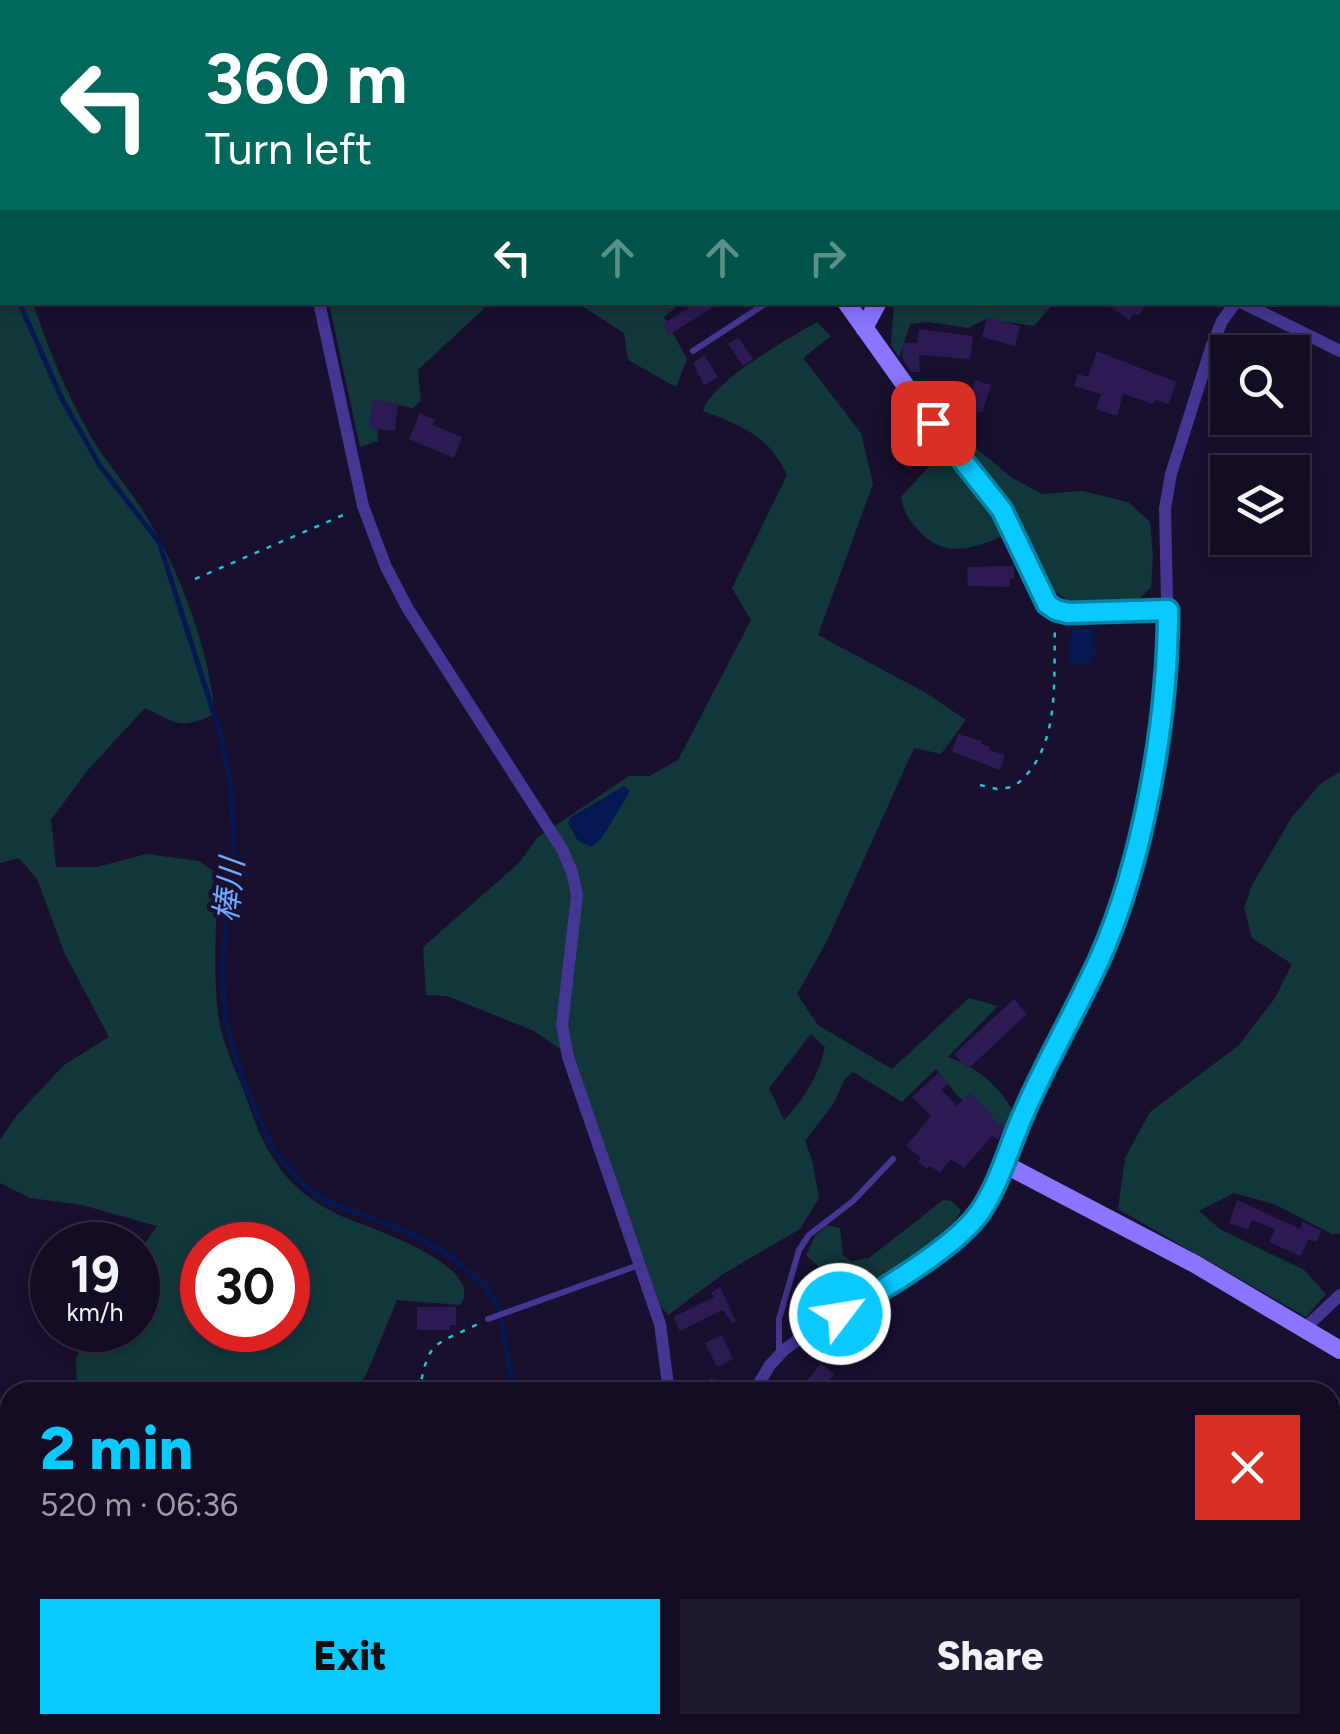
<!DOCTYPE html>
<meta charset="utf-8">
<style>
body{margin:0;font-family:Figtree,"Noto Sans JP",sans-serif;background:#201a30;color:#f1f3f6;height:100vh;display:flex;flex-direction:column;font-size:38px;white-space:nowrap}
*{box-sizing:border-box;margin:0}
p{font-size:32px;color:#9d9ba6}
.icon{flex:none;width:55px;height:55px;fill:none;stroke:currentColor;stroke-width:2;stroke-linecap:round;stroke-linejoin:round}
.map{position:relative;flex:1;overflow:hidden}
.side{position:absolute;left:0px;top:1382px;width:1340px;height:352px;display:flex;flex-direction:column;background:#130c23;border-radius:30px 30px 0 0;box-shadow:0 5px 15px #0003,0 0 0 2px #322c41}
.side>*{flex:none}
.banner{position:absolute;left:0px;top:0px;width:1340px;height:305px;box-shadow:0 5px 15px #0003,0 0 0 2px #322c41;background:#00695c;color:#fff;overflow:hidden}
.buttons{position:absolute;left:1210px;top:335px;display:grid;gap:20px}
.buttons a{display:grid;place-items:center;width:100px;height:100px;border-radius:0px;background:#130c23;box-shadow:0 5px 15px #0003,0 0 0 2px #322c41;font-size:50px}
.speed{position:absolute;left:30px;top:1222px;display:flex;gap:20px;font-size:50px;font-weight:700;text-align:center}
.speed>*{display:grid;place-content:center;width:130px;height:130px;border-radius:50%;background:#130c23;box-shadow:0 5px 15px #0003,0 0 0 2px #322c41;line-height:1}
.speed small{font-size:25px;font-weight:400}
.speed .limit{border:15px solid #d22;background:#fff;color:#111}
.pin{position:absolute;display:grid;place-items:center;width:85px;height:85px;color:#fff;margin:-42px;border-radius:20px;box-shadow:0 5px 15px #0006}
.me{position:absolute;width:110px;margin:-55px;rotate:59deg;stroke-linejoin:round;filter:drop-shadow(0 0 8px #0008)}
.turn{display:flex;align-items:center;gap:35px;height:210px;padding:0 40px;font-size:45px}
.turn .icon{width:130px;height:130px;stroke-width:2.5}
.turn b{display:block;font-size:70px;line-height:85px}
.lanes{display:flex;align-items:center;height:95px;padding:0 40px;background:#0003;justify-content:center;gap:50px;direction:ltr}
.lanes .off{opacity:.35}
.round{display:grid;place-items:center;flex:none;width:105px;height:105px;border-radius:0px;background:#201a30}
.summary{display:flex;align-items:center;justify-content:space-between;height:170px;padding:0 40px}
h1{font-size:60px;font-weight:800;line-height:75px;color:#0ac9ff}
.action{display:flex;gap:20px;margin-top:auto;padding:20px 40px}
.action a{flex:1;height:115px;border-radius:0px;background:#0ac9ff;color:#111;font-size:40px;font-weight:800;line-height:115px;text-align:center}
.action a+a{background:#201a30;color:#f1f3f6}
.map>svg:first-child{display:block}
</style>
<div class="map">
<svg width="1340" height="1734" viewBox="0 0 1340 1734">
<rect width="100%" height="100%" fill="#19102f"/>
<path fill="#12373a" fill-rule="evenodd" d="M 158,0 L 439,0 L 439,2 L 162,2 Z
M 912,0 L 1263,0 L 911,2 Z
M 0,218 L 2,302 L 33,303 C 48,349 67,394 91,437 C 108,465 131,490 148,519 C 182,577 208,647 215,714 C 179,730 178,724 145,708 L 87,771 L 51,820 L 56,867 L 97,867 L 146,854 L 199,861 L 219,875 C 216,924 212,972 219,1020 C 223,1047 238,1074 247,1100 C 259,1135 272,1165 300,1190 C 310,1199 326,1209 339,1215 C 363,1226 489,1265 460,1305 L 397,1300 L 367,1373 L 355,1392 L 77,1392 L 76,1359 L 87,1330 L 138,1330 L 138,1253 L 157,1226 L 82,1205 L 30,1198 L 0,1183 L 0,1140 L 17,1115 L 64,1065 L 109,1037 L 64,952 L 37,879 L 19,858 L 0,863 ZM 202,1245 L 288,1245 L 288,1330 L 202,1330 Z
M 329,303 L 490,303 L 418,370 L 421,401 L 413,408 L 376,401 L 378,441 L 360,447 Z
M 577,303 L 681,303 L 664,317 L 687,359 L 676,387 L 628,360 L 624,333 Z
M 894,303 L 1054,303 L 1034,326 L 987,319 L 968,328 L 928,322 L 910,324 L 899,357 L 891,345 Z
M 817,322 L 831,336 L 803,358 L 861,433 L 873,484 L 818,635 L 926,693 L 966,720 L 941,754 L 914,748 L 827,941 L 797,994 L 818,1025 L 892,1069 L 969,998 L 998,1006 L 948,1057 C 977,1068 997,1083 1013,1111 L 1006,1132 L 958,1096 L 936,1069 L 902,1102 L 853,1072 L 844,1080 L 834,1103 L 805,1141 L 812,1160 L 819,1198 L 800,1229 L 723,1274 L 668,1315 L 660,1305 L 573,1058 L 534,1031 L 447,996 L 426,995 L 423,947 L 519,863 L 537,838 L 629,776 L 649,776 L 678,760 L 751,620 L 732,588 L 787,475 C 769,436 741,425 703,411 C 713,380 788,339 817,322 ZM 811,1034 L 825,1047 C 819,1075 804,1100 784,1120 L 769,1088 Z
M 971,444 L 1011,477 L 1042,494 L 1083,491 L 1128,502 L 1150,522 L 1153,557 L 1151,587 L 1140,598 L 1108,604 L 1069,601 L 1044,584 L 1005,535 C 976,548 946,559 921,533 C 909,520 904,514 901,497 L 936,459 Z
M 1340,772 L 1340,1234 L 1332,1234 L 1274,1204 L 1234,1193 L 1199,1211 L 1220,1229 L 1304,1270 L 1326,1294 L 1306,1317 L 1118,1209 L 1125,1158 L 1150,1112 L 1239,1045 L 1275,998 L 1292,964 L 1252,938 L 1244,908 L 1252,885 L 1292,817 L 1321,783 Z
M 943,1200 L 952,1201 L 961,1210 C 956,1231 876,1281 854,1294 L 845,1291 L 806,1255 L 815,1236 L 827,1225 L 840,1228 L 843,1255 L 851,1261 L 869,1258 Z
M 1330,1624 L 1340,1627 L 1340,1734 L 931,1734 L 935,1725 L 1330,1725 Z
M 0,1643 L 10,1645 L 10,1725 L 206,1725 L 204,1734 L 0,1734 Z
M 637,1725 L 730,1725 L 729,1734 L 642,1734 Z"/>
<path fill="#061852" d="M 1072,629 L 1094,629 L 1095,654 L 1091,663 L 1075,665 L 1068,661 Z
M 624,786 L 629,790 L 628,795 L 601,839 L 591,847 L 578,841 L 568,823 L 571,817 Z"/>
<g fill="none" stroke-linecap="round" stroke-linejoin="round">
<path stroke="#061852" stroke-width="5" d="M 0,232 L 2,237
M 19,302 L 62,399 L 100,466 L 159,542 L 220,733 L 231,789 L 234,844 L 222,966 L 225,1021 L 244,1083 L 272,1148 L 302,1184 L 326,1201 L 410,1233 L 450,1256 L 481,1282 L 498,1305 L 514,1392
M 400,1734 L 402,1725"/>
</g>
<path fill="#2c1a52" d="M 698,302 L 721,302 L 669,335 L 662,324 Z
M 1104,302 L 1148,302 L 1138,316 L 1134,313 L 1129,320 Z
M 987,317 L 1020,326 L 1015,346 L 982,337 Z
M 919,329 L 973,336 L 970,359 L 919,355 L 920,372 L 911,372 L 903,360 L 902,343 L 917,343 Z
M 738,337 L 753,359 L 743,366 L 728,344 Z
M 1097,351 L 1176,382 L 1169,404 L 1155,400 L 1153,404 L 1123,394 L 1117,416 L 1096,409 L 1101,394 L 1074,386 L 1078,374 L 1088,377 Z
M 704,355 L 718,377 L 704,385 L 693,363 Z
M 975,380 L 991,385 L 982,413 L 966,408 Z
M 372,400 L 398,403 L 395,431 L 369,428 Z
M 420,413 L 435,420 L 433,425 L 462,437 L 454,458 L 409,439 Z
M 1014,566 L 1014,579 L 1010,579 L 1010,587 L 968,586 L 967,567 Z
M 958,734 L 982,741 L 981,744 L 990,747 L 989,750 L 1005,755 L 1000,770 L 952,752 Z
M 1014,999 L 1027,1014 L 968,1069 L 954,1054 Z
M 938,1073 L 948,1083 L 941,1090 L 957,1106 L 970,1093 L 994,1116 L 990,1119 L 1005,1126 L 998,1140 L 992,1136 L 964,1168 L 951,1159 L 940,1173 L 930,1166 L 927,1169 L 918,1162 L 921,1158 L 906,1146 L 931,1116 L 912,1097 Z
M 1237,1200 L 1300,1229 L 1303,1222 L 1321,1231 L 1316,1242 L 1309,1239 L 1300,1256 L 1269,1242 L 1275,1229 L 1252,1220 L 1248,1230 L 1229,1223 Z
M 720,1287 L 736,1321 L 732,1323 L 723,1310 L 680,1331 L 673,1317 L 714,1297 L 711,1293 Z
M 417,1307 L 456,1307 L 456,1325 L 450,1325 L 450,1330 L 417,1330 Z
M 722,1335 L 733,1359 L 717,1367 L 705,1343 Z
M 821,1363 L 834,1374 L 820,1392 L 798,1392 Z
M 710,1378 L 746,1385 L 744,1392 L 707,1392 Z"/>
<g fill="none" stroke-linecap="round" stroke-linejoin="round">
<path stroke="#25c2cc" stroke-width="2.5" stroke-dasharray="5 8" stroke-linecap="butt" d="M 106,2 L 108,0
M 0,124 L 2,121
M 195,579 L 348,513
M 980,785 L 997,789 L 1013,787 C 1062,751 1053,682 1055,627
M 419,1392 C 429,1340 431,1347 478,1324
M 1330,1399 L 1340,1392
M 1330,1649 L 1340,1645"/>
<path stroke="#453693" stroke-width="6" d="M 883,0 L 884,2
M 529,2 L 531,0
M 693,351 L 768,302
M 488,1319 L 639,1265
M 779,1354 L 779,1319 L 799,1250 L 809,1235 L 853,1201 L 893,1159
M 202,1734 L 206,1725"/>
<path stroke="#453693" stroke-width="12" d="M 1338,138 L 1340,131
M 319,302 L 363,506 L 386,567 L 408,609 L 562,849 L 572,872 L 577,895 L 562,1025 L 568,1057 L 660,1324 L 669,1392
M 1241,302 L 1340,351
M 1304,1329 L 1340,1295
M 754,1392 L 770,1365 L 784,1350 L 811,1330 L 868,1298 L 960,1234 L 980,1211 L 1023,1114 L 1102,954 L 1131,868 L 1155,757 L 1168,646 L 1165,508 L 1171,474 L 1211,348 L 1222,321 L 1236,302
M 576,1725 L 576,1734"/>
<path stroke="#8975ff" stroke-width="18" d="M 140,0 L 145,2
M 898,2 L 899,0
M 846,302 L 915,399 L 1002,511 L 1047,604 L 1068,613 L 1167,610
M 864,328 L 878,302
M 1004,1164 L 1195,1264 L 1340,1350"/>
</g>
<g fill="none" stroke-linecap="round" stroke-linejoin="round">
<g stroke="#0683a6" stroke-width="25">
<path id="route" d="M 840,1314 C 879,1292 955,1248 980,1212 C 1000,1183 1009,1146 1023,1115 C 1046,1061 1076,1011 1100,958 C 1144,859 1168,718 1168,610 L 1068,613 L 1056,610 L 1047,604 L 1002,510 L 933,423"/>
</g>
<use href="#route" stroke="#0ac9ff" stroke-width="18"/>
</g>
<g text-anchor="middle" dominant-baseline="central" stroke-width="9" stroke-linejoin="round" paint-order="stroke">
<g font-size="32" font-style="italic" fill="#6ca9ff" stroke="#19102f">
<text transform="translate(229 890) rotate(-84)">棒川</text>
</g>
</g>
</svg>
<div class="buttons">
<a><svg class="icon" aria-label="search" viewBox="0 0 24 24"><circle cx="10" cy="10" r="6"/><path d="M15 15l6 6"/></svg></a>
<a><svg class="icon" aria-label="layers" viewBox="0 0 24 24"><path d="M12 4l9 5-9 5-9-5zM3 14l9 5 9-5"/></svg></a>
</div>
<div class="speed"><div>19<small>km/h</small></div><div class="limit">30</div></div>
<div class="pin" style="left:933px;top:423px;background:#d93025"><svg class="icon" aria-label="arrive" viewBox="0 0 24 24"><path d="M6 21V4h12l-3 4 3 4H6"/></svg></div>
<svg class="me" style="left:840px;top:1314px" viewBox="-20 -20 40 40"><circle r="17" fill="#0ac9ff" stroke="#fff" stroke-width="3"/><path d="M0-11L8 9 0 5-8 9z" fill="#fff"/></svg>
<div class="banner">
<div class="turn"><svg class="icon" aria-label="left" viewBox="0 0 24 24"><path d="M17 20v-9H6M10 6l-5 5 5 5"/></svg><div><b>360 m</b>Turn left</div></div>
<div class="lanes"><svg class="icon" aria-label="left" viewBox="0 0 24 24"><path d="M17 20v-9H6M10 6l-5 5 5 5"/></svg><svg class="icon off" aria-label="ahead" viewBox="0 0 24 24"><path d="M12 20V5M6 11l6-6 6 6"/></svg><svg class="icon off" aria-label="ahead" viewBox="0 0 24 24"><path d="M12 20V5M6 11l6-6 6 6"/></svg><svg class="icon off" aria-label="right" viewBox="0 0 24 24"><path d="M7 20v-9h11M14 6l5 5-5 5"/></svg></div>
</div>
<section class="side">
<div class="summary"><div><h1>2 min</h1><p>520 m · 06:36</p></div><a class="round" style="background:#d93025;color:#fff"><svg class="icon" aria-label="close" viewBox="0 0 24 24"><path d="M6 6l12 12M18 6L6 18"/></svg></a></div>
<div class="action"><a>Exit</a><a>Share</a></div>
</section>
</div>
